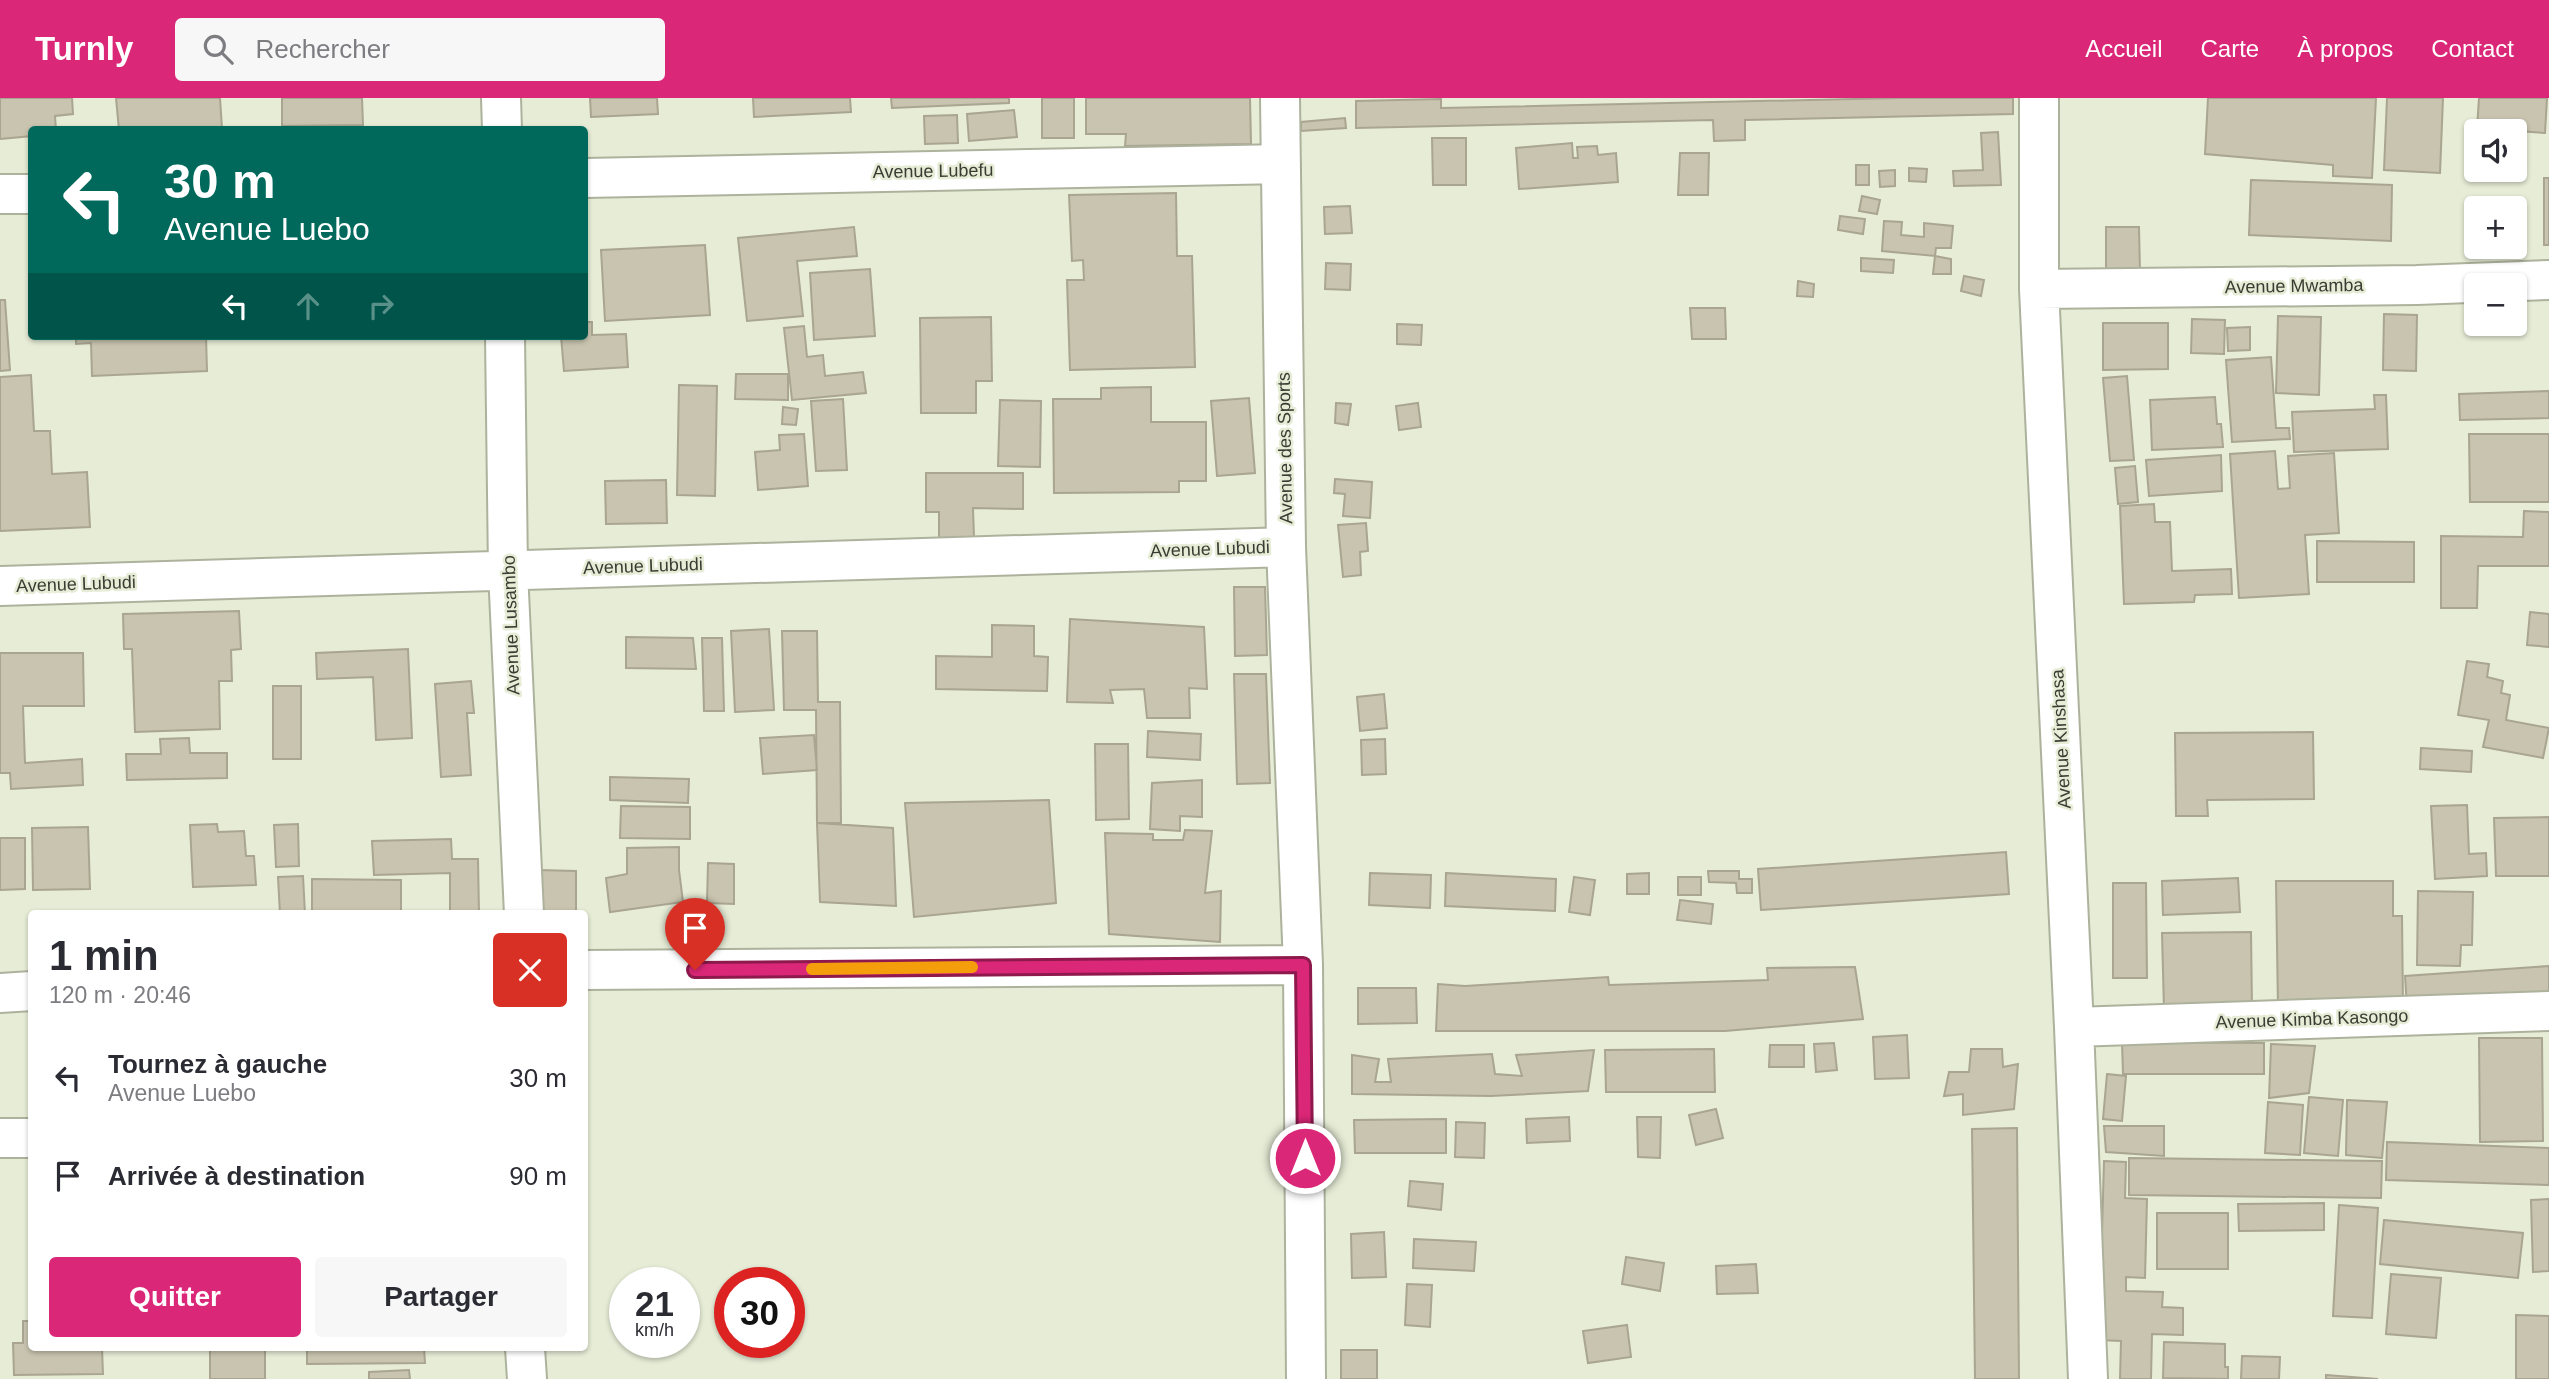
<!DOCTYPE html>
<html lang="fr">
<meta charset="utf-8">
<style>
body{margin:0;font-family:Helvetica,sans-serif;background:#f7f7f7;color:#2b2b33;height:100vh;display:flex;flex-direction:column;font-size:26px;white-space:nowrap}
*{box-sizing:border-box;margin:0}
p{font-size:23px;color:#7c7c81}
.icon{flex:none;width:38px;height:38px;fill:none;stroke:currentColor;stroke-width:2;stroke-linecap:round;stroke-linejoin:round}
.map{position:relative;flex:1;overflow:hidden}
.details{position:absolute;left:28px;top:812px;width:560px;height:441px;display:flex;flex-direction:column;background:#fff;border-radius:7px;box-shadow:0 2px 5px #0004}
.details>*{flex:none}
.hud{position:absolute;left:28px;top:28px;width:560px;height:214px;border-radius:7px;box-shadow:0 2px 5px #0004;background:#00695c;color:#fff;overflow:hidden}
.buttons{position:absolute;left:2464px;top:21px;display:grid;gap:14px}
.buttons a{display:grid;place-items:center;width:63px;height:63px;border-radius:7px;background:#fff;box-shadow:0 2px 5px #0004;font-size:35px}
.speed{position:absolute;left:609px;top:1169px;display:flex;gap:14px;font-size:35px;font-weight:700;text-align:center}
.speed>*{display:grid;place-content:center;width:91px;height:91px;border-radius:50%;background:#fff;box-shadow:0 2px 5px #0004;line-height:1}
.speed small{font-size:18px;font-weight:400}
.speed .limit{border:10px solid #d22;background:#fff;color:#111}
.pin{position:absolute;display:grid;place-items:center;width:60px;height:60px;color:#fff;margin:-72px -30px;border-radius:50% 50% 50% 0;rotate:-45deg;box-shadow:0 0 7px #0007}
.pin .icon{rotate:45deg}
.me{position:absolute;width:77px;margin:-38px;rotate:0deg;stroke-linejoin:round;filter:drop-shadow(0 0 5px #0008)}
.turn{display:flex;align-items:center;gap:24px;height:147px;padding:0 21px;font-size:32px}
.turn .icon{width:91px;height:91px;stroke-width:2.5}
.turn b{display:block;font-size:49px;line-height:60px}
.lanes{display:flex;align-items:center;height:66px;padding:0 21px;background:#0003;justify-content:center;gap:35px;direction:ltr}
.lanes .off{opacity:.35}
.round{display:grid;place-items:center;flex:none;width:74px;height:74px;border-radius:7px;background:#f7f7f7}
.summary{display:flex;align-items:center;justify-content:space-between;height:119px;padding:0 21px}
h1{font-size:42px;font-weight:800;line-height:52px}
.primary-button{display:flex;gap:14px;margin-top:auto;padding:14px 21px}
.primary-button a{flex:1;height:80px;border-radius:7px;background:#db2777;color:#fff;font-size:28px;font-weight:800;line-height:80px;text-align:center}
.primary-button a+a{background:#f7f7f7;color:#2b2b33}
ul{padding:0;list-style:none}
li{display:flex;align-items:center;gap:21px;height:98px;padding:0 21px}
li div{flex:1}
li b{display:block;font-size:26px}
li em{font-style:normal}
header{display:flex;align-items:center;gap:42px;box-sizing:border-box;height:98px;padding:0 35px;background:#db2777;color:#fff}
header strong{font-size:33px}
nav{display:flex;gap:38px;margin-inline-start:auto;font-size:24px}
.search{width:490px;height:63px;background:#f7f7f7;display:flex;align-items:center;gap:18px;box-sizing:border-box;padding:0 24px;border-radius:7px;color:#7c7c81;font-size:26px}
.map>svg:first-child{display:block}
</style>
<header>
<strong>Turnly</strong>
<div class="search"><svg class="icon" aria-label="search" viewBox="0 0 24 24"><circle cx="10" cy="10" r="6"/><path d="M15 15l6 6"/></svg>Rechercher</div>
<nav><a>Accueil</a><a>Carte</a><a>À propos</a><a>Contact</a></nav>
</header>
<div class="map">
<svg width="2549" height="1281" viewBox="0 0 2549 1281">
<rect width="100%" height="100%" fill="#e6ecd6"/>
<path fill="#c8c4af" stroke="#a9a590" stroke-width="2" d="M 0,0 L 72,0 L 73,16 L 55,18 L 56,32 L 32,32 L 32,38 L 0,41 Z
M 116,0 L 220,0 L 222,31 L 119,32 Z
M 282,0 L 362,0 L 363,27 L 282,28 Z
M 590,0 L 657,0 L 658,16 L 591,19 Z
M 753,0 L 850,0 L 851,14 L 754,19 Z
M 891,0 L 1009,0 L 1009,5 L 892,10 Z
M 1042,0 L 1074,0 L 1074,40 L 1042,40 Z
M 1086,0 L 1250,0 L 1251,46 L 1125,48 L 1126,36 L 1086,36 Z
M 1898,0 L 2013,0 L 2013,16 L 1745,22 L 1745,42 L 1714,43 L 1713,22 L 1356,30 L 1356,3 L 1441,1 L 1441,10 Z
M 2208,0 L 2376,0 L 2372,80 L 2333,78 L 2333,67 L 2205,56 Z
M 2387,0 L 2443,0 L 2440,75 L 2384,72 Z
M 2479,0 L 2547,0 L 2545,35 L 2477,30 Z
M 1014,12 L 1017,39 L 969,43 L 967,16 Z
M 957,17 L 958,45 L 925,46 L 924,18 Z
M 1345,20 L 1346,30 L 1301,33 L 1301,24 Z
M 1998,34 L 2001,87 L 1954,88 L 1953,73 L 1983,72 L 1981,35 Z
M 1432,40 L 1466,40 L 1466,87 L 1433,87 Z
M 1572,45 L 1573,60 L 1578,60 L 1577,49 L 1597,48 L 1598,57 L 1616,55 L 1618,84 L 1519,91 L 1516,50 Z
M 1680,55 L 1709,55 L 1708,97 L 1678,97 Z
M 1856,67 L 1869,67 L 1869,87 L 1856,87 Z
M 1909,70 L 1927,71 L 1926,84 L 1909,83 Z
M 1895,72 L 1895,88 L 1880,89 L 1879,73 Z
M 2544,80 L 2549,80 L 2549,147 L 2544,147 Z
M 2251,82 L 2392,87 L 2391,143 L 2249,137 Z
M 1176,95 L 1177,158 L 1192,158 L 1195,269 L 1070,272 L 1067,182 L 1084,182 L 1083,162 L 1072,163 L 1069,97 Z
M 1862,98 L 1880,102 L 1877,116 L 1859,113 Z
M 1350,108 L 1352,135 L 1325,136 L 1324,109 Z
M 1840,118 L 1865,121 L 1863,136 L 1838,132 Z
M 1884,123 L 1902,124 L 1901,137 L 1924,139 L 1924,125 L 1953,128 L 1951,150 L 1936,150 L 1935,158 L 1882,153 Z
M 854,129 L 857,158 L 797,163 L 803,218 L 747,223 L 738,140 Z
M 2106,129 L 2139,129 L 2140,175 L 2106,175 Z
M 705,147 L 710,217 L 605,223 L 601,152 Z
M 1935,158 L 1951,161 L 1951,176 L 1933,176 Z
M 1861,160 L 1894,162 L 1893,175 L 1861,173 Z
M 1326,165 L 1351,166 L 1350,192 L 1325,191 Z
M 870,171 L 875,238 L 814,242 L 810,175 Z
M 1964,178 L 1984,182 L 1981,198 L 1961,193 Z
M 1798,183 L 1814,186 L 1813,199 L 1797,198 Z
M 0,202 L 5,202 L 10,272 L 0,273 Z
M 1690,210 L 1725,210 L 1726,241 L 1692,241 Z
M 2384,216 L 2417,217 L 2416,273 L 2383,272 Z
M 2278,218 L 2321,219 L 2319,297 L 2276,295 Z
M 991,219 L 992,283 L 976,283 L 976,315 L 921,315 L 920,220 Z
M 2192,221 L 2225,222 L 2224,256 L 2191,255 Z
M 584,224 L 592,224 L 592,237 L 626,236 L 628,269 L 564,273 L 561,238 L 584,238 Z
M 2103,225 L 2168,225 L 2168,271 L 2103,272 Z
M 1397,226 L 1422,227 L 1421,247 L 1397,246 Z
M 804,228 L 807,259 L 823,257 L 825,278 L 863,274 L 866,295 L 792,302 L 784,230 Z
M 2250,229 L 2250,252 L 2228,253 L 2227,230 Z
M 76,238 L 206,238 L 207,273 L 92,278 L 91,245 L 76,246 Z
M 2271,259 L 2276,330 L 2289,330 L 2290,341 L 2232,344 L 2226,262 Z
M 736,276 L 788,276 L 788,302 L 735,301 Z
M 31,277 L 34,333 L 50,333 L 52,376 L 87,374 L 90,429 L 0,433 L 0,279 Z
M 2127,278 L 2134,362 L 2110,363 L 2103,280 Z
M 679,287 L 717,288 L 715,398 L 677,397 Z
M 1151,289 L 1151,324 L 1206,324 L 1206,383 L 1179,383 L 1179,394 L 1054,395 L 1053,301 L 1101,301 L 1101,290 Z
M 2549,293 L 2549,320 L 2460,322 L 2459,296 Z
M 2374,297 L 2386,297 L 2388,351 L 2294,354 L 2292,314 L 2375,311 Z
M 2215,299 L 2217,326 L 2221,326 L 2223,349 L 2152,352 L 2150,302 Z
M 1249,300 L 1255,375 L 1217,378 L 1211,303 Z
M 843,301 L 847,372 L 816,373 L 811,303 Z
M 1000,302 L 1041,303 L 1040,369 L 998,368 Z
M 1336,305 L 1351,306 L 1348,327 L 1335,325 Z
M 1418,305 L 1421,329 L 1399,332 L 1396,308 Z
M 783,309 L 798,311 L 796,327 L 782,326 Z
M 804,336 L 808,388 L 758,392 L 755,354 L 780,352 L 779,337 Z
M 2469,336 L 2549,336 L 2549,404 L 2470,404 Z
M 2275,353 L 2278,391 L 2290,390 L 2288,358 L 2334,355 L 2339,435 L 2305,437 L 2309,496 L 2239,500 L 2230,356 Z
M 2221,357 L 2222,393 L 2149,398 L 2146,362 Z
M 2135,368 L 2138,404 L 2118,406 L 2115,370 Z
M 926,375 L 1023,375 L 1023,411 L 973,410 L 974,440 L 939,440 L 939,414 L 926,414 Z
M 1335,381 L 1372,384 L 1370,420 L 1343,418 L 1345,396 L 1334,395 Z
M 666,382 L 667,425 L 606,426 L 605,383 Z
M 2154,406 L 2155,424 L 2170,424 L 2172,473 L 2231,471 L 2232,496 L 2195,497 L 2194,504 L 2124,506 L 2120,408 Z
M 2524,413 L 2549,414 L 2549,468 L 2478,468 L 2477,510 L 2441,510 L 2441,438 L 2523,439 Z
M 1366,425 L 1368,453 L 1360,454 L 1361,477 L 1343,479 L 1338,427 Z
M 2317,443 L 2414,444 L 2414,484 L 2317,484 Z
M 1234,489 L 1265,489 L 1267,557 L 1235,558 Z
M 239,513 L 241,551 L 231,552 L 232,583 L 219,583 L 220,631 L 135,634 L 132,551 L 124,551 L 123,516 Z
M 2530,514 L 2549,516 L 2549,549 L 2527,547 Z
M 1070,521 L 1204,529 L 1207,591 L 1189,590 L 1190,620 L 1147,620 L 1144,591 L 1110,592 L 1113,605 L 1067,604 Z
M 992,527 L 1034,528 L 1034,558 L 1048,559 L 1047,593 L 936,591 L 936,558 L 992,559 Z
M 769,531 L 774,612 L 735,614 L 731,533 Z
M 782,533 L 817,533 L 818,604 L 840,604 L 841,725 L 817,725 L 816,612 L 784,612 Z
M 626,539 L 693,540 L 696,571 L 626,570 Z
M 702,540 L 722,540 L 724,613 L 704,613 Z
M 408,551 L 412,640 L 376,642 L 373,579 L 317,581 L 316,555 Z
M 0,555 L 83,555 L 84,608 L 23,608 L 25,665 L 82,661 L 83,687 L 11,691 L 10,675 L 0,675 Z
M 2467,563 L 2489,566 L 2487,579 L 2503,583 L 2501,595 L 2510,597 L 2506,622 L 2549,630 L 2543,660 L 2483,649 L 2489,622 L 2458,617 Z
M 1234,576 L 1266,576 L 1270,685 L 1237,686 Z
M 471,583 L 474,615 L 467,615 L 471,677 L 441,679 L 435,586 Z
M 273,588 L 301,588 L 301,661 L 273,661 Z
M 1384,596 L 1387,630 L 1360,633 L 1357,599 Z
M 1148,633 L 1201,636 L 1200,662 L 1147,659 Z
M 2313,634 L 2314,701 L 2207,702 L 2208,718 L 2176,718 L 2175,635 Z
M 814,637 L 817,672 L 763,676 L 760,640 Z
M 189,640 L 190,655 L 227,655 L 227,680 L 127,682 L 126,656 L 161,656 L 160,641 Z
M 1385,641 L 1386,676 L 1362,677 L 1361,642 Z
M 1095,646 L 1128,646 L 1129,721 L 1096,722 Z
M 2421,650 L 2472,653 L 2471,674 L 2420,671 Z
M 610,679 L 689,681 L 688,705 L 610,702 Z
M 1202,682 L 1202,719 L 1180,718 L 1180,733 L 1150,731 L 1152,685 Z
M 1049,702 L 1056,805 L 914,819 L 905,705 Z
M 2467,707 L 2469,756 L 2486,755 L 2487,778 L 2435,781 L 2431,708 Z
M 621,708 L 690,709 L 690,741 L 620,740 Z
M 2549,719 L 2549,778 L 2496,778 L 2494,720 Z
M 817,725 L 893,730 L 896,808 L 820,804 Z
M 217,726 L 218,734 L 244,733 L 246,758 L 254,758 L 256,787 L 193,789 L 190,727 Z
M 298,726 L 299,768 L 276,769 L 274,727 Z
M 88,729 L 90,791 L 33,792 L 32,730 Z
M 1185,732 L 1212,733 L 1205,795 L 1221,793 L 1220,844 L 1109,836 L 1105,735 L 1153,736 L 1153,742 L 1183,742 Z
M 0,740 L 25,740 L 25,791 L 0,792 Z
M 451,741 L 452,761 L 478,761 L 479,816 L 450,816 L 450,775 L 374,777 L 372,743 Z
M 679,749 L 679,772 L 683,804 L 610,814 L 606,780 L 627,776 L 627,750 Z
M 2006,754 L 2009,796 L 1761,812 L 1758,771 Z
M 708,765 L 734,766 L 734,806 L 707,805 Z
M 538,772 L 576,773 L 576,816 L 537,816 Z
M 1708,773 L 1739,773 L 1739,781 L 1752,781 L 1752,795 L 1737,795 L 1736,785 L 1709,784 Z
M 1370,775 L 1431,777 L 1430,810 L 1369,807 Z
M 1446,775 L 1556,781 L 1555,813 L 1445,808 Z
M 1649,775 L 1649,796 L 1627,796 L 1627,776 Z
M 303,778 L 305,816 L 280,816 L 278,779 Z
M 1574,779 L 1595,782 L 1590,817 L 1569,814 Z
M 1678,779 L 1701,779 L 1701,797 L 1678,797 Z
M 2238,780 L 2240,814 L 2163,817 L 2162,783 Z
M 312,781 L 401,782 L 401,816 L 312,816 Z
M 2276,783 L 2393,783 L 2393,818 L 2402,818 L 2403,910 L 2278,910 Z
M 2113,785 L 2146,785 L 2147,880 L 2113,880 Z
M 2418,793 L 2473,794 L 2472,847 L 2461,847 L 2460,868 L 2417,867 Z
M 1680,802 L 1713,806 L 1711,826 L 1677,822 Z
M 2251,834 L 2252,911 L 2164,912 L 2162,835 Z
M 2549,868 L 2549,899 L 2407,910 L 2405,878 Z
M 1855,869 L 1863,921 L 1725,933 L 1436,933 L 1438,886 L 1465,888 L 1608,879 L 1609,887 L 1768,882 L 1767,870 Z
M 1358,890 L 1416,890 L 1417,925 L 1358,926 Z
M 1907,937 L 1909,980 L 1875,981 L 1873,939 Z
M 2479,940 L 2542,940 L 2543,1043 L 2480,1044 Z
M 2122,944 L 2264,945 L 2264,976 L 2123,976 Z
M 1834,945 L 1837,972 L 1816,974 L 1814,946 Z
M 2271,946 L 2315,948 L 2309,995 L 2269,1000 Z
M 1770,947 L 1804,947 L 1804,969 L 1769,969 Z
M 1714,951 L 1715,994 L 1606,994 L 1605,952 Z
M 1971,951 L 2002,951 L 2003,969 L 2018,966 L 2014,1011 L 1963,1017 L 1963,996 L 1944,998 L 1949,974 L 1969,974 Z
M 1594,952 L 1588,993 L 1491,998 L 1352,996 L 1352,957 L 1379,961 L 1375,984 L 1391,984 L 1388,961 L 1492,956 L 1495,976 L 1522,978 L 1516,957 Z
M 2107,976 L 2126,978 L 2122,1023 L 2103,1021 Z
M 2309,999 L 2343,1002 L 2338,1058 L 2304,1055 Z
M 2347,1002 L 2387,1004 L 2382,1060 L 2346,1057 Z
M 2268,1004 L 2303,1007 L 2300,1057 L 2265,1055 Z
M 1716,1011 L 1723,1040 L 1696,1047 L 1689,1017 Z
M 1569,1019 L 1570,1043 L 1527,1045 L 1526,1021 Z
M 1637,1019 L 1661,1019 L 1660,1060 L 1638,1059 Z
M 1446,1021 L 1446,1055 L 1355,1055 L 1354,1022 Z
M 1456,1024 L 1485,1025 L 1484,1060 L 1455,1059 Z
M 2104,1028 L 2164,1028 L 2164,1058 L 2106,1054 Z
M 2017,1030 L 2019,1281 L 1975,1281 L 1972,1031 Z
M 2387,1044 L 2549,1050 L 2549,1087 L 2386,1082 Z
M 2129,1060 L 2382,1063 L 2381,1100 L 2129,1097 Z
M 2104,1063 L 2126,1064 L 2125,1100 L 2147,1101 L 2145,1180 L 2126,1179 L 2126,1193 L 2163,1194 L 2162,1209 L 2183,1210 L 2183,1237 L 2152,1236 L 2151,1281 L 2120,1281 L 2121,1243 L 2099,1242 Z
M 1410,1083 L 1443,1086 L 1441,1112 L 1408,1108 Z
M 2549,1101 L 2549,1173 L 2533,1174 L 2531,1102 Z
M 2324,1105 L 2324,1132 L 2239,1133 L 2238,1106 Z
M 2339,1107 L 2378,1110 L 2372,1220 L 2333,1218 Z
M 2157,1115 L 2228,1115 L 2228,1171 L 2157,1171 Z
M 2384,1122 L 2523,1135 L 2518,1180 L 2380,1166 Z
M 1384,1134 L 1386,1179 L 1352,1180 L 1351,1136 Z
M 1414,1141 L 1476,1144 L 1474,1173 L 1413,1170 Z
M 1626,1159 L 1664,1165 L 1660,1193 L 1622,1186 Z
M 1756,1166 L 1758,1195 L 1717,1196 L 1716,1168 Z
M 2391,1176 L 2441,1180 L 2436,1240 L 2386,1236 Z
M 1407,1186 L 1432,1187 L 1430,1229 L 1405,1227 Z
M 2516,1217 L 2549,1218 L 2549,1281 L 2516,1281 Z
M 23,1223 L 32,1223 L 32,1250 L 102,1250 L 103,1276 L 14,1277 L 13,1245 L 23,1245 Z
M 1627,1227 L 1631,1259 L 1588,1265 L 1583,1233 Z
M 2164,1244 L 2225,1246 L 2225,1269 L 2228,1269 L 2228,1281 L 2163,1280 Z
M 210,1250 L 265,1250 L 265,1281 L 210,1281 Z
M 307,1250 L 424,1250 L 425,1265 L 307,1266 Z
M 1341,1252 L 1377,1252 L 1377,1281 L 1341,1281 Z
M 2242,1258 L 2280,1259 L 2279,1281 L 2241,1281 Z
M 409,1272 L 410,1281 L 369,1281 L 369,1274 Z
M 2326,1277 L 2378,1281 L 2326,1281 Z"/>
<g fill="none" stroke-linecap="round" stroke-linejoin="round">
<g stroke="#adb29d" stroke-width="42">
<path id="minor" d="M 501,0 L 502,32
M 1280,0 L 1286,449 L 1303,867 L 1306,1281
M 2039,0 L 2039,191 L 2074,929 L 2088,1281
M 584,80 L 1281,66
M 0,96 L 32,96
M 2039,191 L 2417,187 L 2549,182
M 505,238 L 508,473 L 524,816
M 0,488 L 1286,449
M 584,872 L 1303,867
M 0,895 L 32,893
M 2074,929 L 2549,913
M 0,1040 L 32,1040
M 525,1250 L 527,1281"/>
</g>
<use href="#minor" stroke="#fff" stroke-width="38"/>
</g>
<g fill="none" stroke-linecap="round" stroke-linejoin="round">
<g stroke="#8e194d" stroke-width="18">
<path id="route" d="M 695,872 L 1303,867 L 1305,1060"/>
</g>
<use href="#route" stroke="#db2777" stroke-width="12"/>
<path stroke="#f59e0b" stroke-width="12" d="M 812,871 L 972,869"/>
</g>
<g text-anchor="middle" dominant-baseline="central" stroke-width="5" stroke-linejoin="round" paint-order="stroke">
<g font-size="18" fill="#3a3c33" stroke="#e6ecd6">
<text transform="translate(933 73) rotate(-1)">Avenue Lubefu</text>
<text transform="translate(2294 188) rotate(-1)">Avenue Mwamba</text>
<text transform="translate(1285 350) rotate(-91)">Avenue des Sports</text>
<text transform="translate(1210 451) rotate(-2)">Avenue Lubudi</text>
<text transform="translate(643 468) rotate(-2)">Avenue Lubudi</text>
<text transform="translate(76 486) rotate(-2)">Avenue Lubudi</text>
<text transform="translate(511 527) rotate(-92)">Avenue Lusambo</text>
<text transform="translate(2061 641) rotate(-93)">Avenue Kinshasa</text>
<text transform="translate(2312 921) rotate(-2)">Avenue Kimba Kasongo</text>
</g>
</g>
</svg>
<div class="buttons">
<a><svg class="icon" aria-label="sound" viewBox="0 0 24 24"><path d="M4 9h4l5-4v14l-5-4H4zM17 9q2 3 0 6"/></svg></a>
<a>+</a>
<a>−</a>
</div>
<div class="speed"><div>21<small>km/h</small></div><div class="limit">30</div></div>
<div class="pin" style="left:695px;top:872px;background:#d93025"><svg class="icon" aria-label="arrive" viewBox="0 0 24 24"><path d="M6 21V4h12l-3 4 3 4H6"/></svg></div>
<svg class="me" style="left:1305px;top:1060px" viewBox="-20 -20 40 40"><circle r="17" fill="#db2777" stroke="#fff" stroke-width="3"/><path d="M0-11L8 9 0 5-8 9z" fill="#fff"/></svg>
<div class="hud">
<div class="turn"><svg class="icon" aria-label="left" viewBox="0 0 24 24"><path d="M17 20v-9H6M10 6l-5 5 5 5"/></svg><div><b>30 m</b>Avenue Luebo</div></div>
<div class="lanes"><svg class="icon" aria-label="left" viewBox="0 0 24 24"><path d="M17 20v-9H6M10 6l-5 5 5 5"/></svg><svg class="icon off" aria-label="ahead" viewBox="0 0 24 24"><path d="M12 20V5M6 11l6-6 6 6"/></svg><svg class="icon off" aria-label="right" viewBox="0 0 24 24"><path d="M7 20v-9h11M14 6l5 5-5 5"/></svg></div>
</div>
<section class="details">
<div class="summary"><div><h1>1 min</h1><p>120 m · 20:46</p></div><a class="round" style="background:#d93025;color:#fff"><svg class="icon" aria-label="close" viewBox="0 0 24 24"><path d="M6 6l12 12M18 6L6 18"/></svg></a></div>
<ul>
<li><svg class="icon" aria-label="left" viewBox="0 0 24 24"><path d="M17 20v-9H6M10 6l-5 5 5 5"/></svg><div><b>Tournez à gauche</b><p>Avenue Luebo</p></div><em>30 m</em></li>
<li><svg class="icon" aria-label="arrive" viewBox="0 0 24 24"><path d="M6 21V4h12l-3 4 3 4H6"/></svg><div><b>Arrivée à destination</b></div><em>90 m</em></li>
</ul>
<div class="primary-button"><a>Quitter</a><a>Partager</a></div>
</section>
</div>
